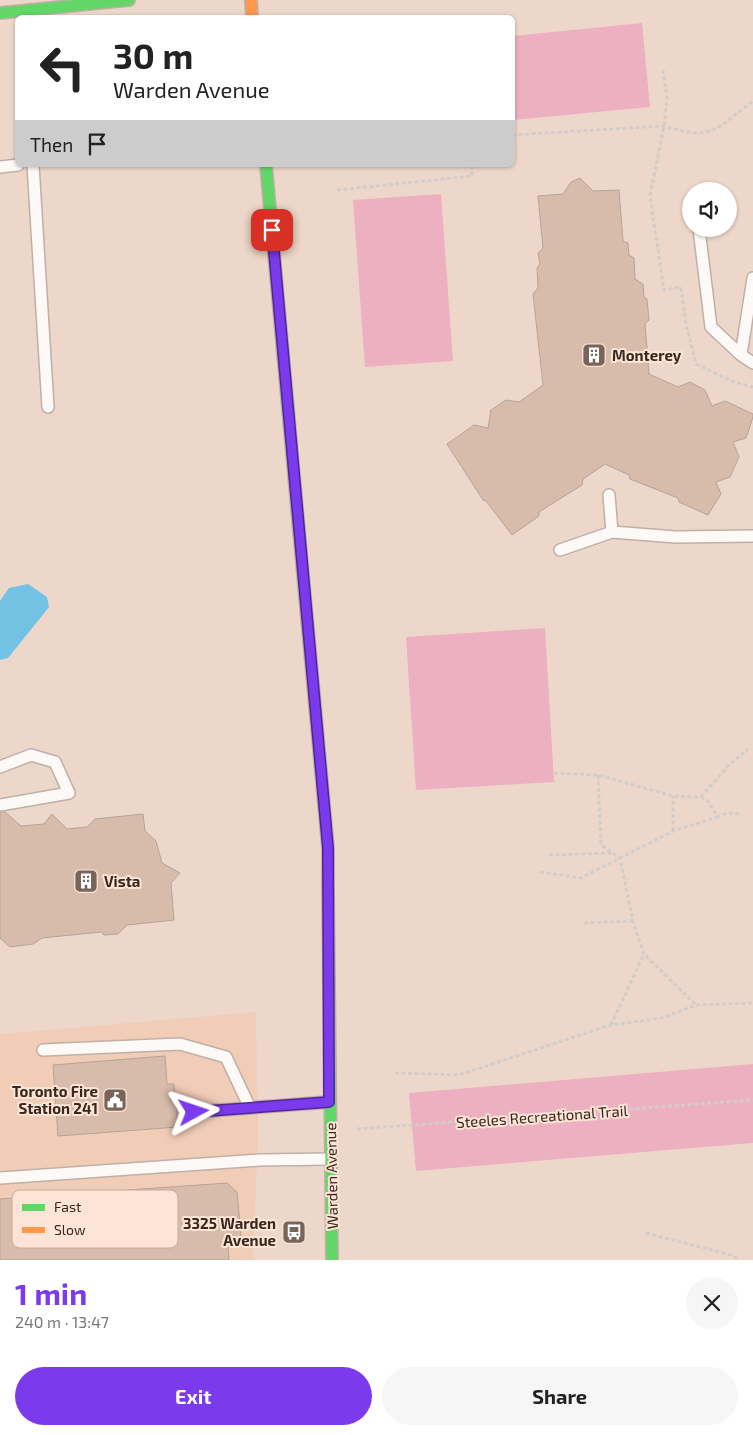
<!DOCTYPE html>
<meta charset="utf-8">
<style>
body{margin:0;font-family:"Exo 2",sans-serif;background:#f6f6f6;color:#222;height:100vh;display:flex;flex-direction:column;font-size:19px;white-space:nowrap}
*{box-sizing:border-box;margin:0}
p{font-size:16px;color:#767676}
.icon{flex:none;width:28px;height:28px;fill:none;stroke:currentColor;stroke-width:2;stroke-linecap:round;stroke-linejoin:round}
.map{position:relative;height:1260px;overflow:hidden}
.details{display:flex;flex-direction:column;background:#fff;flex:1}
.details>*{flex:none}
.banner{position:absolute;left:15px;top:15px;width:500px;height:152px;border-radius:8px;box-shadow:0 1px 4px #0004;background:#fff;color:#222;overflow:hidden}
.fabs{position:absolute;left:682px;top:182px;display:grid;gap:10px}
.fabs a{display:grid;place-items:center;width:55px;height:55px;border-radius:50%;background:#fff;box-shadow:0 1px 4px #0004;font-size:25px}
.pin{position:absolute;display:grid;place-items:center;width:42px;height:42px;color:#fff;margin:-21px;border-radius:10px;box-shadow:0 2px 8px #0006}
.me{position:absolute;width:55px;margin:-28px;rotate:85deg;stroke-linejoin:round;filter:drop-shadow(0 0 4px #0008)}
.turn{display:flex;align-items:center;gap:18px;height:105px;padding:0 15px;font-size:22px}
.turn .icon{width:65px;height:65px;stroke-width:2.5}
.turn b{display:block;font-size:35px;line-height:42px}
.then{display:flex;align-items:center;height:48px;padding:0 15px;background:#0003;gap:10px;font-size:19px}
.round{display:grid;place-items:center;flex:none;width:52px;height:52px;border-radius:26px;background:#f6f6f6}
.headline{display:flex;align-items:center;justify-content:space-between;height:85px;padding:0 15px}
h1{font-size:30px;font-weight:700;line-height:38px;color:#7c3aed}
.button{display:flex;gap:10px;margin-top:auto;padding:10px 15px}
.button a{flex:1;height:58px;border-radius:30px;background:#7c3aed;color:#fff;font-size:20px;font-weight:700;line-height:58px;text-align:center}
.button a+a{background:#f6f6f6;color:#222}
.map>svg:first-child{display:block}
</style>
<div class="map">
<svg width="753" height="1260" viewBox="0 0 753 1260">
<rect width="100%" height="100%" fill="#edd7ca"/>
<path fill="#f1cdb7" d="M 256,1012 L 258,1137 L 253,1260 L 0,1260 L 0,1034 Z"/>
<path fill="#ecb0c1" d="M 642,23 L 650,107 L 513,120 L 513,36 Z
M 441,194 L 453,361 L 365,367 L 353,200 Z
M 545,628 L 554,782 L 416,790 L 406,637 Z
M 753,1064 L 753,1143 L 416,1171 L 409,1093 Z"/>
<path fill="#72c2e4" d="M 28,584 L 47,597 L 49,607 L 8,658 L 0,660 L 0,601 L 9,588 Z"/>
<path fill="#d8bcab" stroke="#b4a399" d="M 580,178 L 593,191 L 619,190 L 623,241 L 628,243 L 629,255 L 634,258 L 635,279 L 643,284 L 644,297 L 647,299 L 649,320 L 645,324 L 649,374 L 678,387 L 690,382 L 705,390 L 712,406 L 725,401 L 753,414 L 753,417 L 746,438 L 733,442 L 739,457 L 730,477 L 716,482 L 721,494 L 708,515 L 679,502 L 678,498 L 630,479 L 629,475 L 605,464 L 583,479 L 582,485 L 539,512 L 539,516 L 512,535 L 486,501 L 483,500 L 447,444 L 474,425 L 488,428 L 491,410 L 506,400 L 519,402 L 543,385 L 533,294 L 538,288 L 537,268 L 540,264 L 538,253 L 543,248 L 538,196 L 563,194 L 571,182 Z
M 0,812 L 5,812 L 21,826 L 44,824 L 52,814 L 67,829 L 87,827 L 95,819 L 143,814 L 145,831 L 156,841 L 162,863 L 180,873 L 171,883 L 174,920 L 127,925 L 118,934 L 104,935 L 101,932 L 42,938 L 33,944 L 10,947 L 0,938 Z
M 165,1056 L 167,1084 L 174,1084 L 178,1127 L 58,1136 L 53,1065 Z
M 227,1183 L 237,1192 L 241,1235 L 228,1248 L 229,1260 L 0,1260 L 0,1199 Z"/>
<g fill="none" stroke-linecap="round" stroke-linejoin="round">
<g stroke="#c0afa6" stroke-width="14">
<path id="lane" d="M 33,165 L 48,407
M 0,167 L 18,165
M 699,229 L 711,327 L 741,355
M 753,278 L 741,355 L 753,363
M 612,532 L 676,537 L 753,536
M 560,550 L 612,532 L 609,495
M 0,767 L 31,755 L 55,762 L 69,793 L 0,805
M 43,1050 L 180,1044 L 226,1057 L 250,1108
M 194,1112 L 329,1102
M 0,1178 L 260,1160 L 330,1159"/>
</g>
<g stroke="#c0afa6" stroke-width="14">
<path id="fast" d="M 0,13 L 129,0
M 266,165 L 301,553
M 328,888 L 332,1260"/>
</g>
<g stroke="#c0afa6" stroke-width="14">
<path id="slow" d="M 251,0 L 252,18
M 301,553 L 328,848 L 328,888"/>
</g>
<path stroke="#d3cdc9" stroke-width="3" stroke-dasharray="4 2.5" stroke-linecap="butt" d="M 663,70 L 667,98 L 664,126 L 650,196 L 664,290 L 681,287 L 686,323 L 696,364 L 734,382 L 753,387
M 512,135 L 664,126 C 712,142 716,129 753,101
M 337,190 L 472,176 L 472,165
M 554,773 L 598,775 L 673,796 L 701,797 L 707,800 L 718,817 L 727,813 L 742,814
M 598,775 L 601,845 L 620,858 L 633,921 L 644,954 L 696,1005
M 701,797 L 729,765 L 748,749
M 673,831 L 673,796
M 549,855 L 612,853
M 540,872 L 581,878 L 673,831 L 718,817
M 584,923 L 633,921
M 611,1025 L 644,954
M 395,1073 L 459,1075 L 611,1025 L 662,1018 L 696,1005 L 753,1003
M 357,1129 L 753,1100
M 646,1233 L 731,1255 L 740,1260"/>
<use href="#lane" stroke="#fcf9f7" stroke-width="11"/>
<use href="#fast" stroke="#63d668" stroke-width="11"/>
<use href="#slow" stroke="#ff974d" stroke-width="11"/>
</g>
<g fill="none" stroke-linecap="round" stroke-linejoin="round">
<g stroke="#51269a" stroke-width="12">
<path id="route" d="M 194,1112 L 329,1102 L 328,848 L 272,230"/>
</g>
<use href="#route" stroke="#7c3aed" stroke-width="9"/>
</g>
<defs>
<g id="building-square" transform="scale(1.25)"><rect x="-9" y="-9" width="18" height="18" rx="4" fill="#77655b" stroke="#fde4d6"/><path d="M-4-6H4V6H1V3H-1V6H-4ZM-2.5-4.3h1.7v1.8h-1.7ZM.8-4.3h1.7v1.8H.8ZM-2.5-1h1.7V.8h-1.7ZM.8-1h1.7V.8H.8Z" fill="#fff"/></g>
<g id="civic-square" transform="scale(1.25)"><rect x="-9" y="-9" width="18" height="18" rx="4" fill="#77655b" stroke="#fde4d6"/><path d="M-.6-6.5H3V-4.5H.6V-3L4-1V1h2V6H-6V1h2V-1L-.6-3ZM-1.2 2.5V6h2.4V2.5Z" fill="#fff"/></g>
<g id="bus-square" transform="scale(1.25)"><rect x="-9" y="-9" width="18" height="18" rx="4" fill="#77655b" stroke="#fde4d6"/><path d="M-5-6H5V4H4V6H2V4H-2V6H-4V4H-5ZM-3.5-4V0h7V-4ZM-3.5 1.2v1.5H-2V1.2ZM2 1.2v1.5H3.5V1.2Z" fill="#fff"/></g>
</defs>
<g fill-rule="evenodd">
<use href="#building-square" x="594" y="355"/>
<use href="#building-square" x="86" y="881"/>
<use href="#civic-square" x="115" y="1100"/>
<use href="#bus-square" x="294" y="1232"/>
</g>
<g text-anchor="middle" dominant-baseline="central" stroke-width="4" stroke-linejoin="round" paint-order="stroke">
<g font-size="15" font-weight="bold" fill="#38281f" stroke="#fde4d6" text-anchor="start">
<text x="612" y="355">Monterey</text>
<text x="104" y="881">Vista</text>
<text x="98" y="1091" text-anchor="end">Toronto Fire<tspan x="98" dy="17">Station 241</tspan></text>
<text x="276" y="1223" text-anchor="end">3325 Warden<tspan x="276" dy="17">Avenue</tspan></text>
</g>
<g font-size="15" fill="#38281f" stroke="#fde4d6">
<text transform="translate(542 1116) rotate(-4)">Steeles Recreational Trail</text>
<text transform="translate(331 1176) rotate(-91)">Warden Avenue</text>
</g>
</g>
<rect x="12" y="1190" width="166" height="58" rx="8" fill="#fde4d6" stroke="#c2ac9f" stroke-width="1"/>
<rect x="22" y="1204" width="23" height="7" fill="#63d668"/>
<rect x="22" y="1227" width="23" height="6" fill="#ff974d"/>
<g font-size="14" fill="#38281f">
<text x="54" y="1212">Fast</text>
<text x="54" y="1235">Slow</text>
</g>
</svg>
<div class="fabs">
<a><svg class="icon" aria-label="sound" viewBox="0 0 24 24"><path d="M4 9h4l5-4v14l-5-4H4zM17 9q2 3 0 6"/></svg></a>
</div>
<div class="pin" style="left:272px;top:230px;background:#d93025"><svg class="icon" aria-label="arrive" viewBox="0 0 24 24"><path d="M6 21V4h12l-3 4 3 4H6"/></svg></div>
<svg class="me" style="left:194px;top:1112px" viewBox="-20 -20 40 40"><path d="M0-17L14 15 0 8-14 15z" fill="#7c3aed" stroke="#fff" stroke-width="4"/></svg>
<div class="banner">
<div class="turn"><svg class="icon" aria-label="left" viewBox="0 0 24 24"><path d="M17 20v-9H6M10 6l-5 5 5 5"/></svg><div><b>30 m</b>Warden Avenue</div></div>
<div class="then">Then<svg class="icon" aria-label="arrive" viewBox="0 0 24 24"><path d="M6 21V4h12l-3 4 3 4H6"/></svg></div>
</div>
</div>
<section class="details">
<div class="headline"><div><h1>1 min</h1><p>240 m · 13:47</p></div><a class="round"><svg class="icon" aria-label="close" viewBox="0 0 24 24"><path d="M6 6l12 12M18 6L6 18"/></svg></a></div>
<div class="button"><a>Exit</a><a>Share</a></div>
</section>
